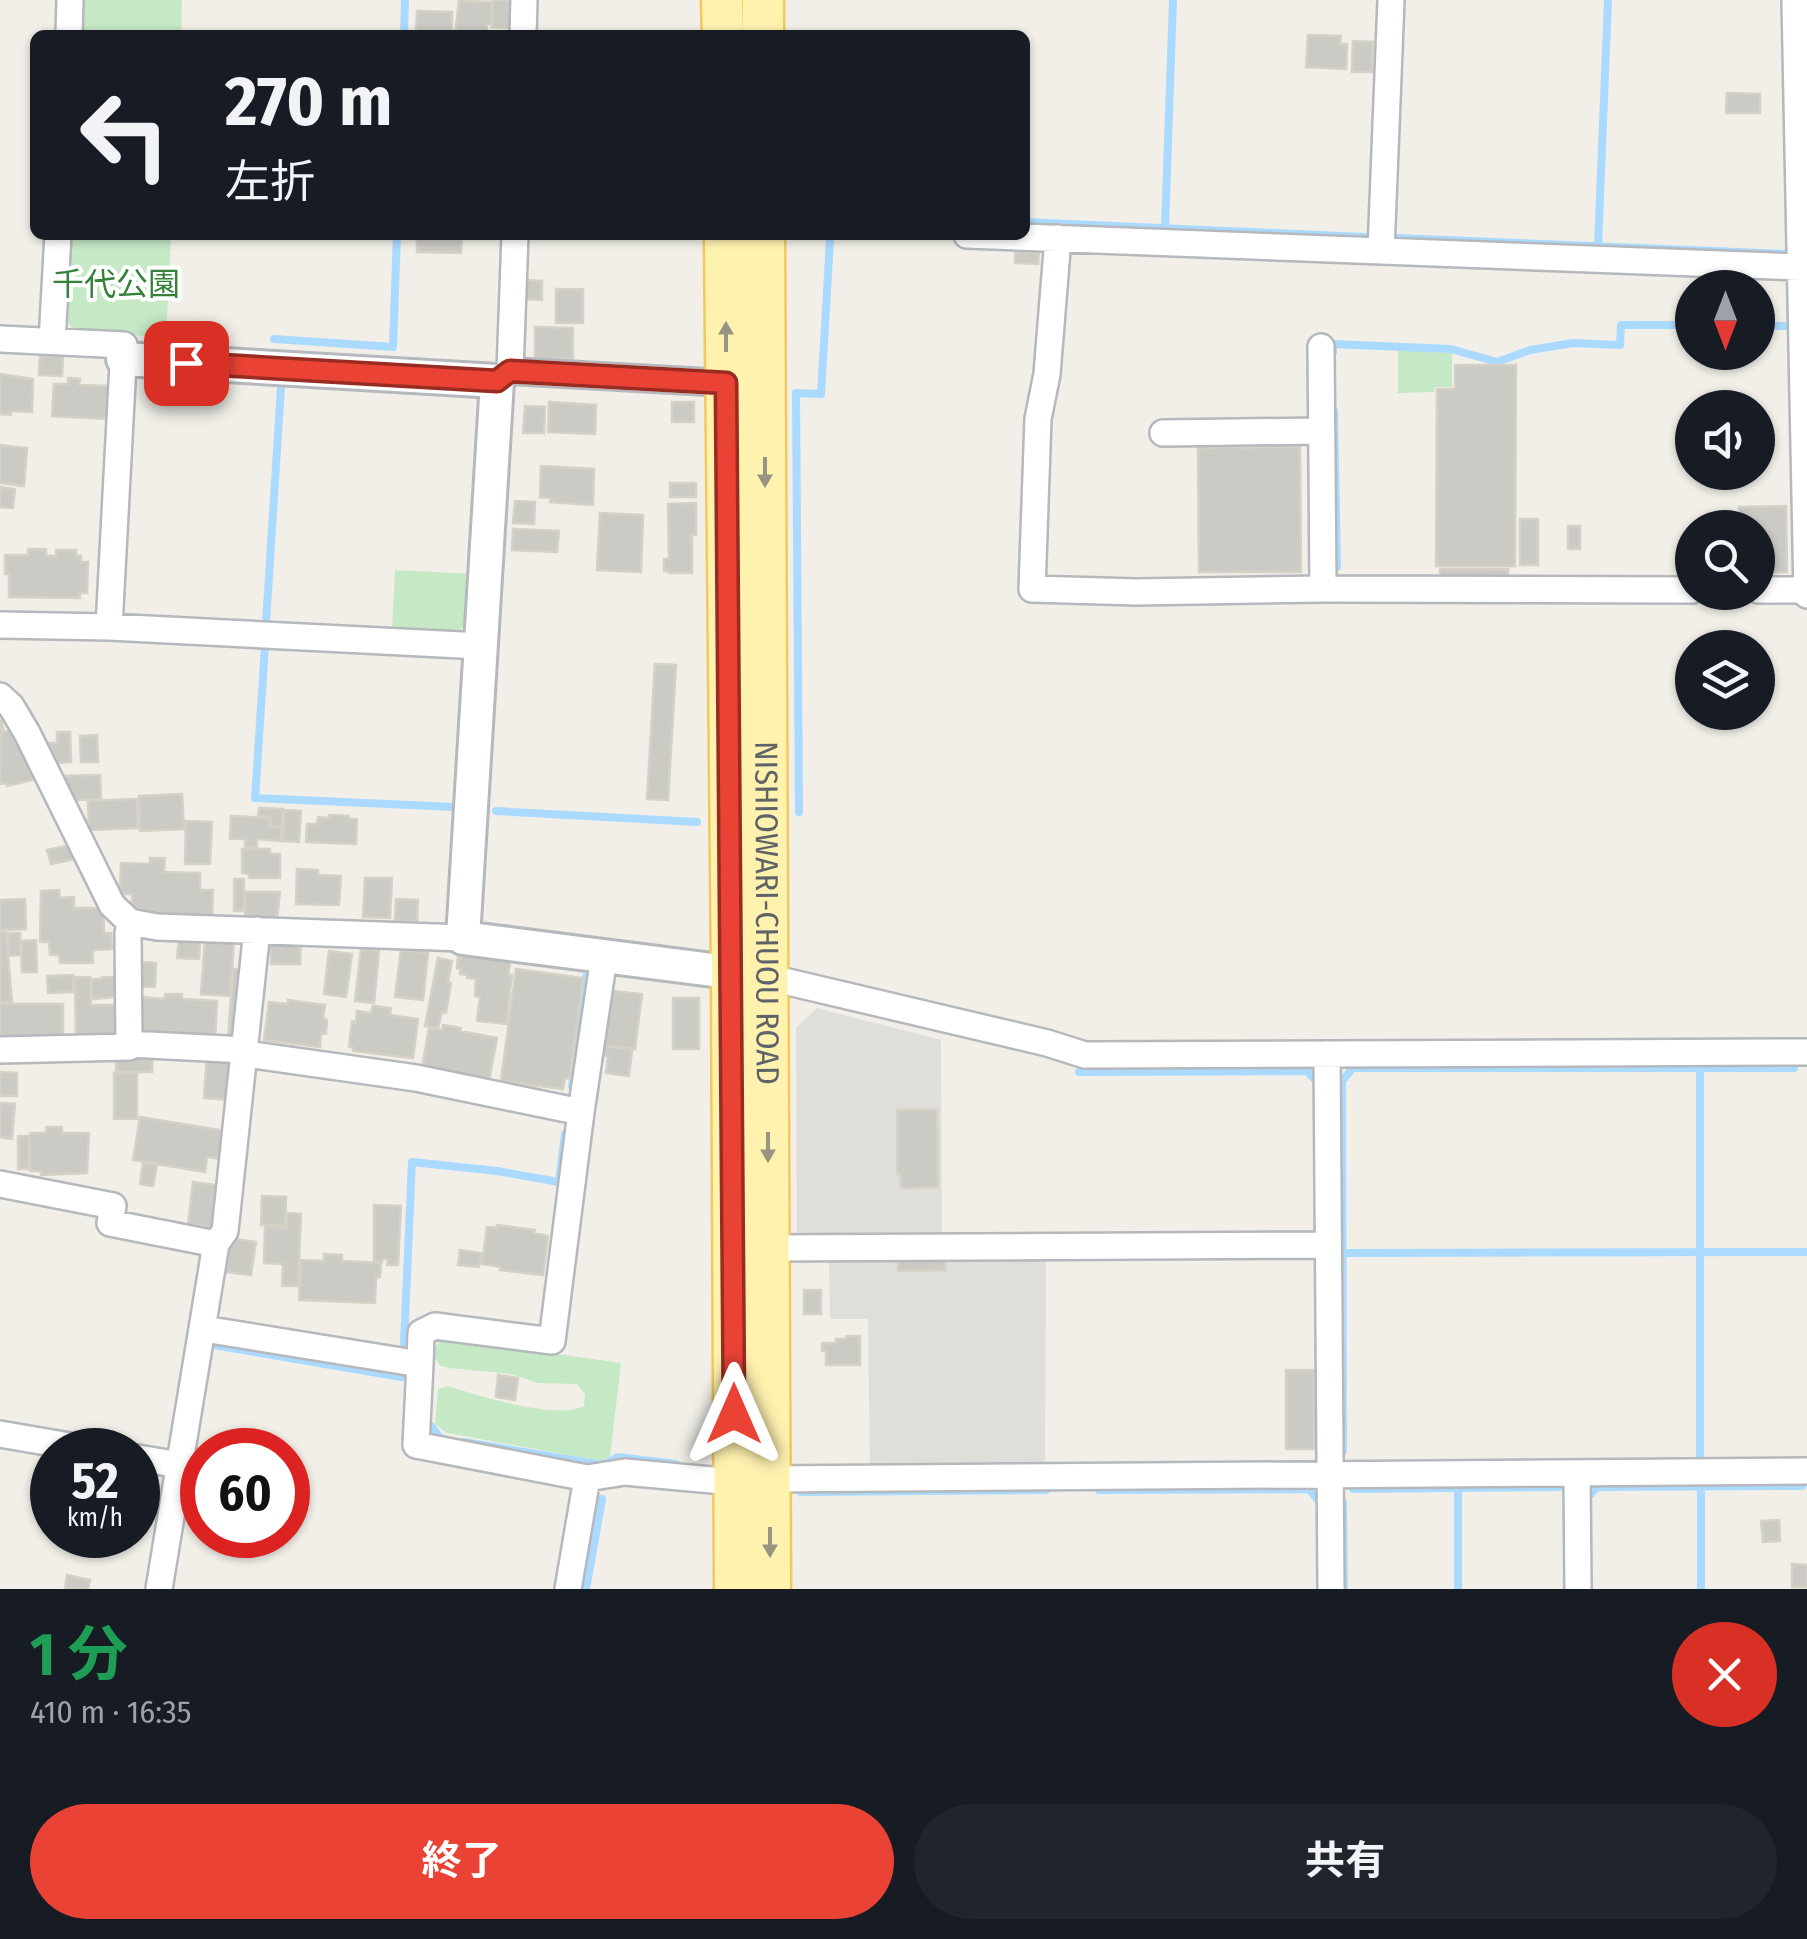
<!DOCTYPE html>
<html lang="ja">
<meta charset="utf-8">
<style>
body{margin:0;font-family:"Fira Sans Condensed","Noto Sans JP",sans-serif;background:#20242c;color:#f1f3f6;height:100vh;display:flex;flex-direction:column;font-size:38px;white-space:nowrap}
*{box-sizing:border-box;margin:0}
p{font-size:32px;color:#9ea1a6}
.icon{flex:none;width:55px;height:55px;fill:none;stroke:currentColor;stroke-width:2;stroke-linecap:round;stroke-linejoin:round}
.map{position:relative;height:1589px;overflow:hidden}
.details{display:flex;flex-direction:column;background:#171b24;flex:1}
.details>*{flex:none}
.top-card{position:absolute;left:30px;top:30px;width:1000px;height:210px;border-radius:15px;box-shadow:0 2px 8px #0004;background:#171b24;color:#f1f3f6;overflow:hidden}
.needle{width:65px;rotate:180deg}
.fabs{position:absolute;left:1675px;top:270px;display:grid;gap:20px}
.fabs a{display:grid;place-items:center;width:100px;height:100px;border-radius:50%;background:#171b24;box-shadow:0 2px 8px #0004;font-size:50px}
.speed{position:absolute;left:30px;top:1428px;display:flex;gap:20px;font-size:50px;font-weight:700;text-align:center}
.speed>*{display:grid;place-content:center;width:130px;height:130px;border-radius:50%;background:#171b24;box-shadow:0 2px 8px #0004;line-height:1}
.speed small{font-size:25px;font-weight:400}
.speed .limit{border:15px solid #d22;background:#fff;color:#111}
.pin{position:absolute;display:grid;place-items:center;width:85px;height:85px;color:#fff;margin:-42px;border-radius:20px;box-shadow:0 5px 15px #0006}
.me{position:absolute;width:110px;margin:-55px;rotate:0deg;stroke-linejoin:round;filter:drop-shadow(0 0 8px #0008)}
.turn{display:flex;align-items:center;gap:35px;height:210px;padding:0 30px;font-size:45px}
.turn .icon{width:130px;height:130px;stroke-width:2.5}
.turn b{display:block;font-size:70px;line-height:85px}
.round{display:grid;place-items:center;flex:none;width:105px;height:105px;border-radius:52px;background:#20242c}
.head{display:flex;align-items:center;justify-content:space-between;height:170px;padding:0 30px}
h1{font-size:60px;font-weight:700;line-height:75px;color:#1e9e55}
.action{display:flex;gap:20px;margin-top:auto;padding:20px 30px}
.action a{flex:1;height:115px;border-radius:60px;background:#ea4335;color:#fff;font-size:40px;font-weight:700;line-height:115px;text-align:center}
.action a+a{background:#20242c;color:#f1f3f6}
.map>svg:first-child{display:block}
</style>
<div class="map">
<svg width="1807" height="1589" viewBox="0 0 1807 1589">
<rect width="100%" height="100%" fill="#f1efe8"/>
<path fill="#e0deda" d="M 817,1008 L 941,1040 L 942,1239 L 797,1239 L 796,1028 Z
M 829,1257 L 1046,1260 L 1045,1468 L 870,1470 L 868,1319 L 830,1319 Z"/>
<path fill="#c5e8c5" d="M 82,0 L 182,0 L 181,35 L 80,35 Z
M 70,235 L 171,235 L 166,337 L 75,332 L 65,319 Z
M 1398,350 L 1452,353 L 1452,387 L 1435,387 L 1434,392 L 1398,393 Z
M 395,570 L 472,574 L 468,623 L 455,634 L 392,631 Z
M 444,1338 L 621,1363 L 610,1456 L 602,1461 L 447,1433 L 435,1424 L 438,1389 L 447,1386 C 477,1395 557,1421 584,1406 L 585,1394 L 577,1384 L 537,1383 L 512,1374 L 450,1368 L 441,1366 L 433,1357 L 433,1349 Z"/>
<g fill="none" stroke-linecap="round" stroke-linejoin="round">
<path stroke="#aadaff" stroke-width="8" d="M 404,35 L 405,0
M 1025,222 L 1364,237
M 1165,228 L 1173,0
M 1397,238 L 1789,254
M 1598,246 L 1608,0
M 1758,326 L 1791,326
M 274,339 L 393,347 L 397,235
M 1333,352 L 1333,344 L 1451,349 L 1497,362 L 1530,350 L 1573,343 L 1620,345 L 1621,325 L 1692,325
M 1334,411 L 1337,567
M 266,623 L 281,387
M 265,646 L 255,798 L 454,807
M 496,811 L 697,822
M 799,812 L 796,393 L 821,394 L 830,240
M 1700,1067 L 1700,1464
M 1079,1072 L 1307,1071 L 1318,1083
M 572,1086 L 586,977
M 1343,1253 L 1807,1252
M 404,1343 L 412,1162 L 497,1171 L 559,1182 L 565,1134
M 214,1345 L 401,1377
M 431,1426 L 440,1438 L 445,1439
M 464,1442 L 603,1465 L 618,1457 L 676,1464
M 1343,1451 L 1342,1081 L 1353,1068 L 1794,1068
M 1701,1486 L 1701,1589
M 1458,1488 L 1458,1589
M 1353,1489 L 1560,1487
M 1099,1490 L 1309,1489 L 1318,1500
M 801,1492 L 1046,1490
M 1343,1502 L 1344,1589
M 1588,1505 L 1587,1498 L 1597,1487 L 1802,1486
M 586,1589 L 602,1499"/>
</g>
<path fill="#cccac5" stroke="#d6d1c6" stroke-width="2.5" d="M 493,0 L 516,0 L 514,28 L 492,27 Z
M 459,1 L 492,2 L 491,24 L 487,24 L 487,35 L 455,35 Z
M 417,11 L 452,12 L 452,35 L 416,35 Z
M 1308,35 L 1341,36 L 1340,44 L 1347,44 L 1346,69 L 1306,67 Z
M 1353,41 L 1373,42 L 1372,72 L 1352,72 Z
M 1727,93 L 1760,94 L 1760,113 L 1726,113 Z
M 417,235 L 462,235 L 461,253 L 417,252 Z
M 1015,252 L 1039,253 L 1038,264 L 1015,263 Z
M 523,280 L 542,281 L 542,300 L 523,299 Z
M 556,289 L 583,289 L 583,323 L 556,323 Z
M 535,327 L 573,328 L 573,359 L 535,358 Z
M 40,355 L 63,356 L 62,376 L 39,375 Z
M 1455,365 L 1516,365 L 1515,566 L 1436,566 L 1437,389 L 1455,389 Z
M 0,374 L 33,379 L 32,412 L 11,411 L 11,415 L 0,414 Z
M 68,378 L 80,379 L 79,385 L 109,386 L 108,419 L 52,416 L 54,384 L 68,384 Z
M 549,402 L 596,405 L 595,434 L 548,432 Z
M 672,402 L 694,402 L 694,422 L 672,422 Z
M 525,406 L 545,407 L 544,433 L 523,433 Z
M 0,445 L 27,448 L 24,486 L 0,483 Z
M 1300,447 L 1301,572 L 1199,572 L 1198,448 Z
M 541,466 L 594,469 L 593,505 L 550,502 L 551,498 L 540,497 Z
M 670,483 L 696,483 L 696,497 L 670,497 Z
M 0,487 L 15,489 L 13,508 L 0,507 Z
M 515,501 L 535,502 L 534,524 L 513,523 Z
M 696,503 L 696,535 L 692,535 L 692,573 L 669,573 L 669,571 L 664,571 L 664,559 L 669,559 L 668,504 Z
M 1786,506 L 1787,572 L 1758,573 L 1758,528 L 1739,528 L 1739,507 Z
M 600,513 L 643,515 L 641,572 L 597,570 Z
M 1520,519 L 1538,519 L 1538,565 L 1520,565 Z
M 1568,526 L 1580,526 L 1580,549 L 1568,549 Z
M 513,529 L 559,531 L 557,552 L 512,550 Z
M 28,549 L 46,549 L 46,556 L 56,556 L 56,550 L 76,550 L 76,556 L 81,556 L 81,562 L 88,562 L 87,593 L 80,593 L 80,598 L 9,597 L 9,574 L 5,574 L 5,555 L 28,555 Z
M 1440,569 L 1508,569 L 1508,580 L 1440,580 Z
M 655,664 L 676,665 L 668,800 L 647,799 Z
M 1,719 L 4,732 L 14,730 L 17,744 L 21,743 L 37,779 L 7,786 L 7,783 L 0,784 Z
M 57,732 L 70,732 L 71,762 L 55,763 L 46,743 L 57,743 Z
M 97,735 L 98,762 L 81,762 L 80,736 Z
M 100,775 L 101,799 L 72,800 L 61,776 Z
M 182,794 L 184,829 L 140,831 L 139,796 Z
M 137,799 L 138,828 L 89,830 L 88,801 Z
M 259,808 L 283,809 L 282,827 L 270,826 L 271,817 L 258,816 Z
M 284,810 L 301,811 L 299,842 L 283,841 Z
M 329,815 L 349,816 L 349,819 L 357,819 L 356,844 L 306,842 L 307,824 L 317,824 L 318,817 L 329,818 Z
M 231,816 L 270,818 L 270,827 L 281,828 L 281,841 L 257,839 L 257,847 L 245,847 L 245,839 L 230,839 Z
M 186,821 L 212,822 L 210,864 L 185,864 Z
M 71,845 L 75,859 L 51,864 L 47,850 Z
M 242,849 L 270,849 L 270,854 L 280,854 L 280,878 L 249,878 L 249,874 L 242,873 Z
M 150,858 L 165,858 L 164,872 L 200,873 L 200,890 L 213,890 L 212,915 L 135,912 L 136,907 L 132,907 L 132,894 L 120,894 L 121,863 L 150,864 Z
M 297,869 L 318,870 L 318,875 L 341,876 L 339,905 L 296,904 Z
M 365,878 L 392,878 L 390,918 L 363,917 Z
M 234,879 L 244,879 L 244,911 L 234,911 Z
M 59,890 L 60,898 L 74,897 L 74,908 L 103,908 L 104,933 L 111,933 L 112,949 L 93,950 L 93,963 L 60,963 L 59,955 L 50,955 L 49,942 L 40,942 L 41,891 Z
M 245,892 L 280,892 L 277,920 L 267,920 L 267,917 L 245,917 Z
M 25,899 L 26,929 L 0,930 L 0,900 Z
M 396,899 L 418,900 L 417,921 L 395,920 Z
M 0,932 L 6,932 L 12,1002 L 0,1003 Z
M 8,933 L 20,933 L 20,955 L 9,956 Z
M 179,938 L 200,939 L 199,959 L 177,958 Z
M 205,939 L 234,941 L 230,996 L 201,994 Z
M 36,940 L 37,972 L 22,972 L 21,941 Z
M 271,942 L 301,942 L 300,964 L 271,964 Z
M 361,949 L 379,951 L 374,1003 L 355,1001 Z
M 401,950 L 428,953 L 423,1000 L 395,997 Z
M 329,951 L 352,954 L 346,997 L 324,994 Z
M 463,953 L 511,958 L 508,975 L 512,975 L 506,1024 L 477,1021 L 480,997 L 475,996 L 476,979 L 467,978 L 467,975 L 460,974 L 461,969 L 457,968 L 458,957 L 462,958 Z
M 438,958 L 452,961 L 448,982 L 451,983 L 446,1013 L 442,1012 L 438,1028 L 425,1026 Z
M 137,962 L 156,963 L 155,987 L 136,986 Z
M 233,969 L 246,970 L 241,1040 L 228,1039 Z
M 516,969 L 583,978 L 570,1078 L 565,1078 L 563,1089 L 501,1081 Z
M 73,975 L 73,992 L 48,993 L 47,976 Z
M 75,977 L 90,977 L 91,1005 L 121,1005 L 122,1040 L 76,1041 Z
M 102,977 L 122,977 L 123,996 L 92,999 L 92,979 L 102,979 Z
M 611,991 L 642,994 L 635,1049 L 604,1045 Z
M 165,994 L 182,994 L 182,999 L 217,1001 L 215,1039 L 140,1036 L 141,997 L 165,999 Z
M 673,998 L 699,998 L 699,1049 L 673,1049 Z
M 288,1000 L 325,1005 L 323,1019 L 327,1020 L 326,1034 L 321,1033 L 320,1047 L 264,1040 L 269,1002 L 288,1004 Z
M 0,1004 L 63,1004 L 63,1042 L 0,1042 Z
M 373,1006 L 391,1008 L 390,1015 L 418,1019 L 413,1058 L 353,1051 L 353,1047 L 349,1047 L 352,1021 L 356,1022 L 357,1011 L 371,1013 Z
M 443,1025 L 461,1028 L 460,1031 L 497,1038 L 489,1081 L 422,1068 L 429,1028 L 442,1030 Z
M 606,1046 L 632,1050 L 629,1076 L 606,1073 L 608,1056 L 604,1055 Z
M 116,1054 L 153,1054 L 152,1072 L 116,1072 Z
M 207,1054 L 237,1056 L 233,1100 L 204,1098 Z
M 0,1072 L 17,1073 L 17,1096 L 0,1096 Z
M 114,1073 L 137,1073 L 137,1119 L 114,1119 Z
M 0,1103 L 15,1104 L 12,1139 L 0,1137 Z
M 897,1110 L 937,1110 L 938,1187 L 901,1188 L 900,1174 L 897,1174 Z
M 140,1117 L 232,1132 L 227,1160 L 207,1157 L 205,1172 L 133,1160 Z
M 46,1127 L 62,1127 L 62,1133 L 89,1133 L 87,1173 L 41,1175 L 41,1171 L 30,1171 L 30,1133 L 46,1133 Z
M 18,1136 L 29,1136 L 29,1169 L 18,1169 Z
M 143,1163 L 157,1165 L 153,1186 L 140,1184 Z
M 193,1182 L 223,1186 L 217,1228 L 188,1224 Z
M 262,1196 L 286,1197 L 285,1226 L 261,1225 Z
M 374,1205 L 401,1206 L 398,1265 L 387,1265 L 388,1259 L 382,1259 L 382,1262 L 374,1262 Z
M 287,1213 L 301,1214 L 298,1286 L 282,1286 L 283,1264 L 264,1263 L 265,1227 L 287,1228 Z
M 497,1225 L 535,1230 L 534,1233 L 548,1236 L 543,1275 L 500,1270 L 501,1267 L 482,1264 L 487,1227 L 497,1228 Z
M 230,1238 L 256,1242 L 251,1275 L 226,1272 Z
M 460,1250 L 481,1253 L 479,1267 L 458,1265 Z
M 324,1254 L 342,1255 L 342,1261 L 381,1263 L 380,1277 L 376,1277 L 375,1303 L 299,1300 L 301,1260 L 324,1261 Z
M 898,1259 L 945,1259 L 945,1270 L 898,1271 Z
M 804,1290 L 821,1290 L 821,1314 L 804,1314 Z
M 846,1336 L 860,1336 L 860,1365 L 826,1365 L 826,1351 L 822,1351 L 822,1343 L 836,1343 L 836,1339 L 846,1339 Z
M 1286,1370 L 1314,1370 L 1314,1449 L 1286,1449 Z
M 498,1375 L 518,1378 L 515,1400 L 496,1397 Z
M 1779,1520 L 1780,1541 L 1763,1542 L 1761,1521 Z
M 1792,1564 L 1807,1565 L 1807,1587 L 1792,1587 Z
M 67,1575 L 90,1580 L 88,1589 L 65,1589 Z"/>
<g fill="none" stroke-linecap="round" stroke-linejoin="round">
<g stroke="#b5b8bc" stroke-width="30">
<path id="minor" d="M 1795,0 L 1807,595
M 69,35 L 70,0
M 523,35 L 524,0
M 967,235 L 1800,267
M 1058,238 L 1047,374 L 1038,419 L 1032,589 L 1137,592 L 1323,589 L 1692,590
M 1381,251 L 1391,0
M 0,339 L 124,345 L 109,627
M 52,341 L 58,235
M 1321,347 L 1323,589
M 510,371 L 726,383
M 497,381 L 510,371 L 515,235
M 1163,433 L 1321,431
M 1758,590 L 1807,590
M 0,625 L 109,627 L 481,646
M 0,696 L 11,706 L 27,733 L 112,905 L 130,922 L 157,927 L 463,938
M 767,977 L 1047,1043 L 1085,1055 L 1807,1052
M 129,1044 L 128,933 L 130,922
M 0,1050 L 129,1047 L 129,1044 L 246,1050
M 246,1054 L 416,1078 L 581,1112
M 1327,1054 L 1331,1589
M 0,1184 L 113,1206 L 110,1223 L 216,1244
M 768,1248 L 1328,1245
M 204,1329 L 420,1364 L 416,1445 L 587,1478 L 625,1472 L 734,1482
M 420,1364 L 421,1333 L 435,1326 L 552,1341 L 581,1112 L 604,957
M 0,1434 L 93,1450
M 138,1458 L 180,1465
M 1577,1473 L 1578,1589
M 769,1479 L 1807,1471
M 159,1589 L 216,1244 L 225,1231 L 257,930
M 568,1589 L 587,1478"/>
</g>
<g stroke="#b5b8bc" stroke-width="38">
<path id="tertiary" d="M 123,359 L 497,381 L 463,938 L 752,975"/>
</g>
<g stroke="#f2c960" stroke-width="45">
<g id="primary">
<path d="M 722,0 L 723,35"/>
<path d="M 763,0 L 763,35"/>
<path d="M 725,235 L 732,972 L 735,1589"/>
<path id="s1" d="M 764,235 L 770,1589"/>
</g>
</g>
<use href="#minor" stroke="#fff" stroke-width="25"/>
<use href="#tertiary" stroke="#fff" stroke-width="32"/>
<use href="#primary" stroke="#fff2af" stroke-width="40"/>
</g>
<defs><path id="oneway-solid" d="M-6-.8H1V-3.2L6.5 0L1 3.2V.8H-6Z" transform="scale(2.5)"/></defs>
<g fill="#979581">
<use href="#oneway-solid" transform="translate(726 337) rotate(-90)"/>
<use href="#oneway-solid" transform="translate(765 472) rotate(90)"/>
<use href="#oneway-solid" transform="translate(768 1147) rotate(90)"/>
<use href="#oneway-solid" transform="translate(770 1542) rotate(90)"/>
</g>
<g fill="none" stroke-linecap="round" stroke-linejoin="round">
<g stroke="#982c22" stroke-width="25">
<path id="route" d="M 186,363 L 497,381 L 510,371 L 726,383 L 734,1414"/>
</g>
<use href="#route" stroke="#ea4335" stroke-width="18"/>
</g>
<g text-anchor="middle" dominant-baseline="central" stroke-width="8" stroke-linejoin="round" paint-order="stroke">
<g font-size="32" fill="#348238" stroke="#fff">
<text x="116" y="284">千代公園</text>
</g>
<g font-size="32" fill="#5f6368" stroke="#fff">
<text stroke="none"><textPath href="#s1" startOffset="678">NISHIOWARI-CHUOU ROAD</textPath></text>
</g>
</g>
</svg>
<div class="fabs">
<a><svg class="needle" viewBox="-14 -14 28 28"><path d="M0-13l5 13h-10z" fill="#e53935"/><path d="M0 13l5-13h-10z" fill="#9ea1a6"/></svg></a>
<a><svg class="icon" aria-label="sound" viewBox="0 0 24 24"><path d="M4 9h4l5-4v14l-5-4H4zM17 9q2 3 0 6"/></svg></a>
<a><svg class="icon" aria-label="search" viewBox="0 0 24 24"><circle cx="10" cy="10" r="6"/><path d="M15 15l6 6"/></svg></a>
<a><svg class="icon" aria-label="layers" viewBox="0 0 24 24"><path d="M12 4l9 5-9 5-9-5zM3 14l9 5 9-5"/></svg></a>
</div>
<div class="speed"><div>52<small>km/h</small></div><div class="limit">60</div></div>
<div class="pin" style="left:186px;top:363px;background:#d93025"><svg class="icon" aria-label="arrive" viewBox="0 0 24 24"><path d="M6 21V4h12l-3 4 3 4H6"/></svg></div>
<svg class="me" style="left:734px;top:1414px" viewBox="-20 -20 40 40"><path d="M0-17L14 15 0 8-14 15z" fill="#ea4335" stroke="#fff" stroke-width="4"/></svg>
<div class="top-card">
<div class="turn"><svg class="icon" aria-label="left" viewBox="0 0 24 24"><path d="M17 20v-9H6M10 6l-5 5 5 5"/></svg><div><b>270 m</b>左折</div></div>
</div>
</div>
<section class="details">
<div class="head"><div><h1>1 分</h1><p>410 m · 16:35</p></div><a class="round" style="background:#d93025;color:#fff"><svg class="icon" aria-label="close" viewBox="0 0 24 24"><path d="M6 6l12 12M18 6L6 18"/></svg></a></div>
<div class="action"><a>終了</a><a>共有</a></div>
</section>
